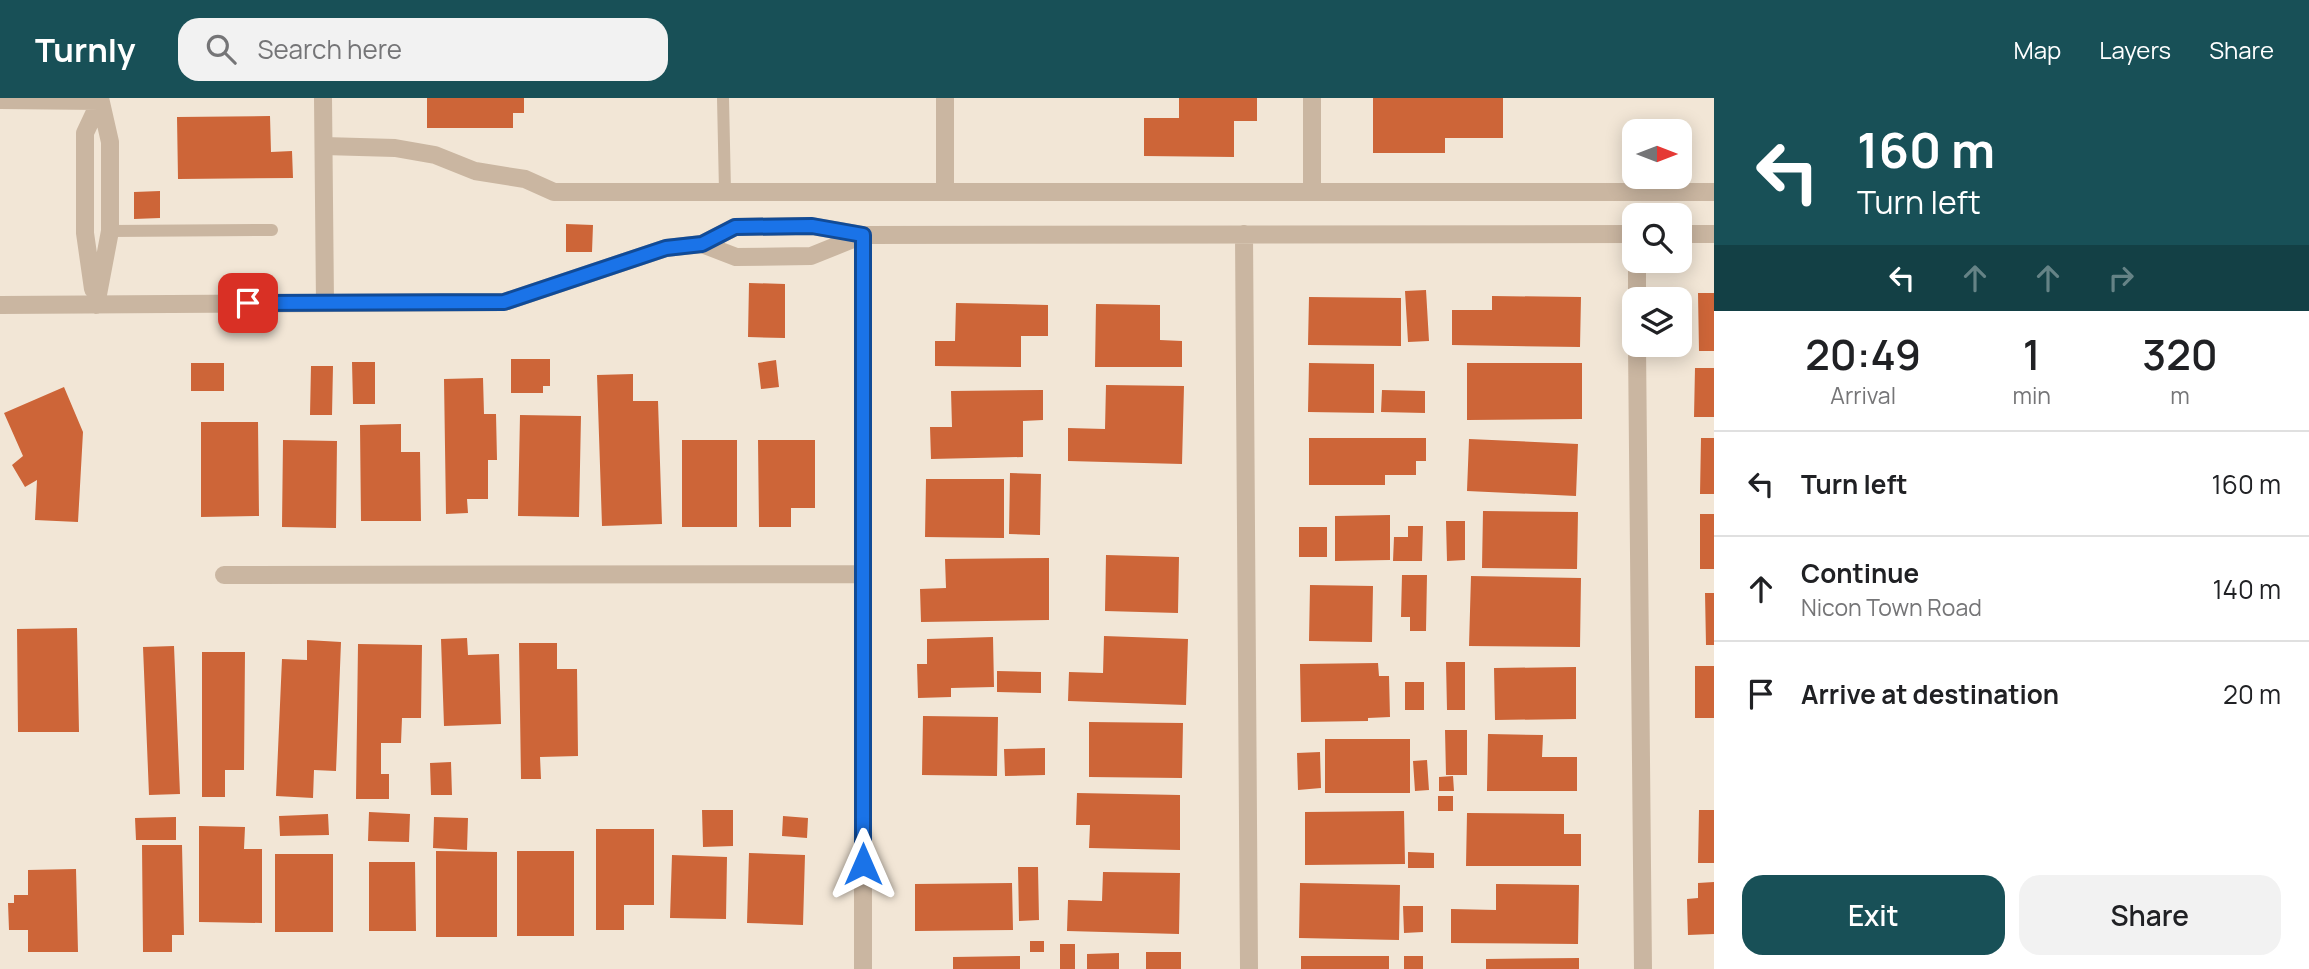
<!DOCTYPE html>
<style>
body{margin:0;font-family:Manrope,sans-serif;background:#f2f2f2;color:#202124;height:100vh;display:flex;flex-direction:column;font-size:26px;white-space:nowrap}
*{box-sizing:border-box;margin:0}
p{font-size:23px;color:#757577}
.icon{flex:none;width:38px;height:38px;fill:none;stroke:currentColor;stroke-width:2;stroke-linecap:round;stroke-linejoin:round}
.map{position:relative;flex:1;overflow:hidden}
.sheet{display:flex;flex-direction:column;background:#fff;width:595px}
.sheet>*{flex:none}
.top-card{background:#185057;color:#fff;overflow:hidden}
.needle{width:46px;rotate:90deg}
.buttons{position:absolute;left:1622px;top:21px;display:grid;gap:14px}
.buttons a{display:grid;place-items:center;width:70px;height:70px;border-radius:14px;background:#fff;box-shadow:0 4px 18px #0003;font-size:35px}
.pin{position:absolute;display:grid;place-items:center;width:60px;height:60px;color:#fff;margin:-30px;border-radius:14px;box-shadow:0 4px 10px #0006}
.me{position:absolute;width:77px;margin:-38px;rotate:0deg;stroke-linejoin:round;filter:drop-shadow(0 0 5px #0008)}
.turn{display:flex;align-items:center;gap:24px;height:147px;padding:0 28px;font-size:32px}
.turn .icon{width:91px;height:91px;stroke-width:2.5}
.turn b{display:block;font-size:49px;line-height:60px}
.lanes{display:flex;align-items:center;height:66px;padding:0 28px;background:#0003;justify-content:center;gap:35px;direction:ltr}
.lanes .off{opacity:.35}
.eta{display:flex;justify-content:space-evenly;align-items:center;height:119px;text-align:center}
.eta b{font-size:42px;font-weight:600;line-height:49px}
.button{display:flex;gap:14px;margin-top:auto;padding:14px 28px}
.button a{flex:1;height:80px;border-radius:21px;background:#185057;color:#fff;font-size:28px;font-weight:600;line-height:80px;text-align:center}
.button a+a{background:#f2f2f2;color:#202124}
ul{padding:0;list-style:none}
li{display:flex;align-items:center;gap:21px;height:105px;padding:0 28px;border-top:2px solid #e0e0e0}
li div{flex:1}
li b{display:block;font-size:26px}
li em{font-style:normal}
header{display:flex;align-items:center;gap:42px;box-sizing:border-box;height:98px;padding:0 35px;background:#185057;color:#fff}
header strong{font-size:33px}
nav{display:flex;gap:38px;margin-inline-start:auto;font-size:24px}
.search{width:490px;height:63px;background:#f2f2f2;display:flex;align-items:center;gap:18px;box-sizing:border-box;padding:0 24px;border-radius:21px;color:#757577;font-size:26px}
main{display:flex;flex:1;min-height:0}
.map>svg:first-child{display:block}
</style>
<header>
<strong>Turnly</strong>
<div class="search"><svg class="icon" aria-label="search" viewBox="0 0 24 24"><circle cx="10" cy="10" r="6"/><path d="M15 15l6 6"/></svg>Search here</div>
<nav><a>Map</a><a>Layers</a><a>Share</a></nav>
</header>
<main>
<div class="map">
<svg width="1714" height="871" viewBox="0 0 1714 871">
<rect width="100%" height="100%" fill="#f2e6d6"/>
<path fill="#cd6538" d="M 427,0 L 524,0 L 524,15 L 513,15 L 513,30 L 427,30 Z
M 1179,0 L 1257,0 L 1257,23 L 1234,23 L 1234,59 L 1144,58 L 1144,20 L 1179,20 Z
M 1373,0 L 1503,0 L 1503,40 L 1445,40 L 1445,55 L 1373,55 Z
M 270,18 L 271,54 L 292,53 L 293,80 L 178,81 L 177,19 Z
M 160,93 L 160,120 L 134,121 L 134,94 Z
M 566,126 L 593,127 L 592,154 L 566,154 Z
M 749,185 L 785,186 L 785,240 L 748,239 Z
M 1426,192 L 1429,243 L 1408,244 L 1405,193 Z
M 1698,195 L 1714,195 L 1714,253 L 1699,253 Z
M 1492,198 L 1581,199 L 1580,249 L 1452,247 L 1452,212 L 1492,212 Z
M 1309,199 L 1401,200 L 1401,248 L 1308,247 Z
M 956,205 L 1048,207 L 1048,238 L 1021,238 L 1021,269 L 935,268 L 935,243 L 955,243 Z
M 1096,206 L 1160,207 L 1160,242 L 1182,243 L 1182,269 L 1095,269 Z
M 511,261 L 550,261 L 550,288 L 543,288 L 543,295 L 511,295 Z
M 776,262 L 779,289 L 761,291 L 758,265 Z
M 352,264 L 375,264 L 375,306 L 353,306 Z
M 191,265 L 224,265 L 224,293 L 191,293 Z
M 1309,265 L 1374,266 L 1374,315 L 1308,314 Z
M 1467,265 L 1582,265 L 1582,321 L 1467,322 Z
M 311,268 L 333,268 L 332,317 L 310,317 Z
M 1695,270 L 1714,270 L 1714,319 L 1694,319 Z
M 633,276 L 633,303 L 658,303 L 662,426 L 602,428 L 597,277 Z
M 483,280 L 484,316 L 496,316 L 497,362 L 488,362 L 488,401 L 467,401 L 468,415 L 446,416 L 444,281 Z
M 1106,287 L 1184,288 L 1182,366 L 1068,363 L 1068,330 L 1105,331 Z
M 64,289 L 83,334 L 78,424 L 35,422 L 37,382 L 25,389 L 12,367 L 23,358 L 4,315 Z
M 1043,292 L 1043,322 L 1023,323 L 1023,359 L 931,361 L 930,329 L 952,329 L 951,293 Z
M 1382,292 L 1425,293 L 1425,315 L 1381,314 Z
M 520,317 L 581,318 L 579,419 L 518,418 Z
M 201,324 L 258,324 L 259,418 L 201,419 Z
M 401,326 L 401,354 L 420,354 L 421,423 L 361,423 L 360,327 Z
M 1309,340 L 1426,340 L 1426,363 L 1416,363 L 1416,377 L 1385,377 L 1385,387 L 1309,387 Z
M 1701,340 L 1714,340 L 1714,396 L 1700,396 Z
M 1469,341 L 1578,346 L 1576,398 L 1467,393 Z
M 283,342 L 337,343 L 336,430 L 282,429 Z
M 682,342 L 737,342 L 737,429 L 682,429 Z
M 758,342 L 815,342 L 815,410 L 791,410 L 791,429 L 759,429 Z
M 1010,375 L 1041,376 L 1040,437 L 1009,436 Z
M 926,381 L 1004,381 L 1004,440 L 925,439 Z
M 1483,413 L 1578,414 L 1577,471 L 1482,470 Z
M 1700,416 L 1714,416 L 1714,471 L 1700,471 Z
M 1390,417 L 1390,462 L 1335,463 L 1335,418 Z
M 1446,423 L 1465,423 L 1465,462 L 1447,463 Z
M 1408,428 L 1423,428 L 1422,463 L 1393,463 L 1394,439 L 1408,439 Z
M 1299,429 L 1327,429 L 1327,459 L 1299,459 Z
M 1106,457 L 1179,459 L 1178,515 L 1105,513 Z
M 1049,460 L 1049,522 L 921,524 L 920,491 L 946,490 L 945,461 Z
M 1402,477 L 1427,477 L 1426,533 L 1410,533 L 1410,519 L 1401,519 Z
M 1471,478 L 1581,480 L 1580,549 L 1469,548 Z
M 1310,487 L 1373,488 L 1372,544 L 1309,543 Z
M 1705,495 L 1714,495 L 1714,547 L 1706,547 Z
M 77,530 L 79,634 L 18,634 L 17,531 Z
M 1104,538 L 1188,541 L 1186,607 L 1068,603 L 1069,574 L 1103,575 Z
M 993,539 L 994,589 L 951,590 L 951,599 L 918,600 L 917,566 L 927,566 L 927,541 Z
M 467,540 L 468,557 L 499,556 L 501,626 L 444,628 L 441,541 Z
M 307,542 L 341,544 L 336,673 L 314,672 L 313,700 L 276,698 L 282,561 L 307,562 Z
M 519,545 L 557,545 L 557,571 L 577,571 L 578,658 L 540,659 L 541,681 L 521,681 Z
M 358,546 L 422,547 L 421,620 L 402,620 L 401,645 L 381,645 L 381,676 L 389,676 L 389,701 L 356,701 Z
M 174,548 L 180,696 L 149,697 L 143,549 Z
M 202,554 L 245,554 L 244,672 L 225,672 L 225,699 L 202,699 Z
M 1446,564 L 1465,564 L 1465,612 L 1447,612 Z
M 1378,565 L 1379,578 L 1389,578 L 1390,619 L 1368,620 L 1368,623 L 1301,624 L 1300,566 Z
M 1695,568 L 1714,568 L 1714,620 L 1695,620 Z
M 1576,569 L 1576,621 L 1495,622 L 1494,570 Z
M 997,573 L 1041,574 L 1041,595 L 997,594 Z
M 1405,584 L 1424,584 L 1424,612 L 1405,612 Z
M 923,618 L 998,619 L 997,678 L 922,677 Z
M 1089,624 L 1183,625 L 1182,680 L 1089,679 Z
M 1445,632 L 1467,632 L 1467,677 L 1446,677 Z
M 1488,636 L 1543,637 L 1542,659 L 1577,659 L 1577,693 L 1487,693 Z
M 1325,641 L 1410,641 L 1410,695 L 1325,695 Z
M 1045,650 L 1045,677 L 1005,678 L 1004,651 Z
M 1320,654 L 1321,690 L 1298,692 L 1297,655 Z
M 1427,662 L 1429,692 L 1415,693 L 1413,663 Z
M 451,664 L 452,697 L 431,697 L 430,665 Z
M 1453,678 L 1454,693 L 1439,693 L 1439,679 Z
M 1077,695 L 1180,697 L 1180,752 L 1089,750 L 1090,727 L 1076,727 Z
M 1438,698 L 1453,698 L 1453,713 L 1438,713 Z
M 702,712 L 733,712 L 733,748 L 703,749 Z
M 1699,712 L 1714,712 L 1714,765 L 1698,765 Z
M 1404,713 L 1405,766 L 1305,767 L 1305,714 Z
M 369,714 L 410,716 L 409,744 L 368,743 Z
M 1467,715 L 1564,716 L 1564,736 L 1581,736 L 1581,768 L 1466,768 Z
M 328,716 L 329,737 L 280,738 L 279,718 Z
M 783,718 L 808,720 L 807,740 L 782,738 Z
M 176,719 L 176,742 L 136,742 L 135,720 Z
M 434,719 L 468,720 L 467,752 L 433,750 Z
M 199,728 L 245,729 L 244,751 L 262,751 L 262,825 L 199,824 Z
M 596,731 L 654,731 L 654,807 L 624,807 L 624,832 L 596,832 Z
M 142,747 L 182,747 L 184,837 L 172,837 L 172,854 L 143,854 Z
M 436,753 L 497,754 L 497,839 L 436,839 Z
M 517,753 L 574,753 L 574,838 L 517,838 Z
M 1408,754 L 1434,755 L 1434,770 L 1408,770 Z
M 749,755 L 805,757 L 803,827 L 747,825 Z
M 275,756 L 333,756 L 333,834 L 275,834 Z
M 672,757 L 727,759 L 726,821 L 670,820 Z
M 369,764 L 415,764 L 416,833 L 369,833 Z
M 1018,769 L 1038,769 L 1039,822 L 1019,823 Z
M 76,771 L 78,854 L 28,854 L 28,832 L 9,832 L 8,805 L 14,805 L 14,797 L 28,797 L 28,772 Z
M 1103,774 L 1180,775 L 1179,836 L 1067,833 L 1068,802 L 1102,803 Z
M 1714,784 L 1714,836 L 1688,837 L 1687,801 L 1698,800 L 1698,785 Z
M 1012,785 L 1013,832 L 915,833 L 915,786 Z
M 1300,785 L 1400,787 L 1399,842 L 1299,840 Z
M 1496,786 L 1579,787 L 1578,846 L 1451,845 L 1451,811 L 1496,812 Z
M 1403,808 L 1423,808 L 1423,834 L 1404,835 Z
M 1030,843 L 1044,843 L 1044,854 L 1030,854 Z
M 1060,846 L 1075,846 L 1075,871 L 1060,871 Z
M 1146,854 L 1181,854 L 1181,871 L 1146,871 Z
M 1119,855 L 1119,871 L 1087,871 L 1087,856 Z
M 1020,858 L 1020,871 L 953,871 L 953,859 Z
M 1301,858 L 1389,858 L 1389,871 L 1301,871 Z
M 1404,858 L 1423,858 L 1423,871 L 1404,871 Z
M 1579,860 L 1579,871 L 1486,871 L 1486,861 Z"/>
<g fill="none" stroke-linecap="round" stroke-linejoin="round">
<path stroke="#cab6a1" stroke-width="12" d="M 723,0 L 725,93
M 110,133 L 272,132"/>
<path stroke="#cab6a1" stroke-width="18" d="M 323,0 L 325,205
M 945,0 L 945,94
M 1312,0 L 1312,94
M 0,2 L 100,3
M 324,48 L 395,50 L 435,57 L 475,73 L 525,81 L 554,94 L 1714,94
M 1244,136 L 1249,871
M 1680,136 L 1714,136
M 702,146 L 736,159 L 811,158 L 863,137
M 1637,163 L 1637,201
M 93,191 L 85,135 L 85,35 L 100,3
M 0,207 L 504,204 L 666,150 L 702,146 L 735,129 L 812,128 L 863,137 L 1634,136
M 96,207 L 110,133 L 110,44 L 100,0
M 1637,247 L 1643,871
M 224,477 L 863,476
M 863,871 L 863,137"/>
</g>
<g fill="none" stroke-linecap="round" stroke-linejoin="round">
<g stroke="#114b97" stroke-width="18">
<path id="route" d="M 248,205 L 504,204 L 666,150 L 702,146 L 735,129 L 812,128 L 863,137 L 863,766"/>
</g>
<use href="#route" stroke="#1a73e8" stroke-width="12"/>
</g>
</svg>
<div class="buttons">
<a><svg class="needle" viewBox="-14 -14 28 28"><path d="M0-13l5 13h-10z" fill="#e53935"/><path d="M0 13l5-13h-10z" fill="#757577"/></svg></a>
<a><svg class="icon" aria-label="search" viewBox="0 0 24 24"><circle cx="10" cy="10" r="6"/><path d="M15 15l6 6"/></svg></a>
<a><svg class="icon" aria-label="layers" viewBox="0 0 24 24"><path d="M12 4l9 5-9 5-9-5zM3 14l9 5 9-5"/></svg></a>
</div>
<div class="pin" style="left:248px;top:205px;background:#d93025"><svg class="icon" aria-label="arrive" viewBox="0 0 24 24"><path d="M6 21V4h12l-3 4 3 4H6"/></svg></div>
<svg class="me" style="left:863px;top:766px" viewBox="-20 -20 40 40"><path d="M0-17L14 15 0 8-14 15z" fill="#1a73e8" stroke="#fff" stroke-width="4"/></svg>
</div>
<section class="sheet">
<div class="top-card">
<div class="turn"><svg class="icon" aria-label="left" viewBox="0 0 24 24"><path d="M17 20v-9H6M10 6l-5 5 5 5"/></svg><div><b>160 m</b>Turn left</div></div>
<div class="lanes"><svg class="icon" aria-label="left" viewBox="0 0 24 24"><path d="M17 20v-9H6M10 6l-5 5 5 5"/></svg><svg class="icon off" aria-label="ahead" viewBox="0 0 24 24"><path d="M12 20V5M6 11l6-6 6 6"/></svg><svg class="icon off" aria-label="ahead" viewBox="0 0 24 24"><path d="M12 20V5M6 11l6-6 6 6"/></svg><svg class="icon off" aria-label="right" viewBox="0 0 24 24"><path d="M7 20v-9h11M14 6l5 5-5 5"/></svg></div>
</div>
<div class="eta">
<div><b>20:49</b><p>Arrival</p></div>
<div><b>1</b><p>min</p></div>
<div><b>320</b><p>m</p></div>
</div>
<ul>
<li><svg class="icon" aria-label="left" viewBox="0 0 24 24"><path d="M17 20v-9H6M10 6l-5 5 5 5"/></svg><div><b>Turn left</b></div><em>160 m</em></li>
<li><svg class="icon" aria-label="ahead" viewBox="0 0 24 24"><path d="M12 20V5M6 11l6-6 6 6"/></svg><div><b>Continue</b><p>Nicon Town Road</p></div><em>140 m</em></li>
<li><svg class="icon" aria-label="arrive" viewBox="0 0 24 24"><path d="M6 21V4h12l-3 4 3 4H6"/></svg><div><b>Arrive at destination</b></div><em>20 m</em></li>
</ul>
<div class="button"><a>Exit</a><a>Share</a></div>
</section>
</main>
